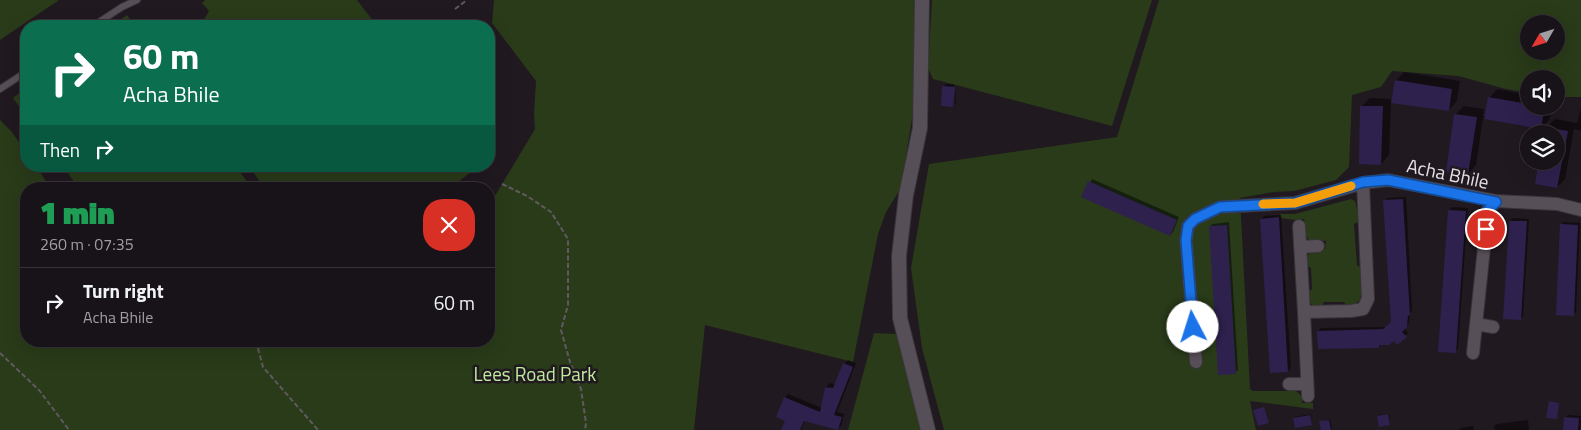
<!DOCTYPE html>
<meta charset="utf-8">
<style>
body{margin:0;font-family:"Titillium Web",sans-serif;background:#211c21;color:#f1f3f6;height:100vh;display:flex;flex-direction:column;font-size:19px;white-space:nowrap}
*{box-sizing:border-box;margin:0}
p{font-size:16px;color:#9f9ea2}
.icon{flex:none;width:28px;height:28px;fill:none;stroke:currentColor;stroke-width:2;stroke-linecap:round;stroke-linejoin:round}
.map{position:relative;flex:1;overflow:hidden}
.details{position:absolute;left:20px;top:182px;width:475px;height:165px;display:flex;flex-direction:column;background:#181318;border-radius:20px;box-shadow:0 5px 20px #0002,0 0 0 1px #363237}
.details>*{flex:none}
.guide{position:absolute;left:20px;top:20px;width:475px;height:152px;border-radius:20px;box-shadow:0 5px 20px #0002,0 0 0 1px #363237;background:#0b6e4f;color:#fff;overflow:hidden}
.needle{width:32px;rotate:231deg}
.fabs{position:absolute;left:1520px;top:15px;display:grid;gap:10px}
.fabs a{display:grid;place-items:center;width:45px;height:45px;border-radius:50%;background:#181318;box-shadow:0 5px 20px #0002,0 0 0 1px #363237;font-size:25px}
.pin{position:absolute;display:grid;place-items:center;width:42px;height:42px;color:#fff;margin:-21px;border:2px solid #fff;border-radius:50%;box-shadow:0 1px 5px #0007}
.me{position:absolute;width:55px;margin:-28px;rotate:355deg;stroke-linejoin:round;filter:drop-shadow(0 0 4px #0008)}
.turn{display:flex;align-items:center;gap:18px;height:105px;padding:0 20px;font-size:22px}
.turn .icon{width:65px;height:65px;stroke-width:2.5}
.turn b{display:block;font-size:35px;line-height:42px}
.then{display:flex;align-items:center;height:48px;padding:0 20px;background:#0003;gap:10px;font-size:19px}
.round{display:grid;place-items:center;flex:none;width:52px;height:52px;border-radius:20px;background:#211c21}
.head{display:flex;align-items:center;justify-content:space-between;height:85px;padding:0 20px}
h1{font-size:30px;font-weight:800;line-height:38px;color:#1e9e55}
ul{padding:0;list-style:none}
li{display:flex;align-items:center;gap:15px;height:70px;padding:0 20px;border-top:1px solid #363237}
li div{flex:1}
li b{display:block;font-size:19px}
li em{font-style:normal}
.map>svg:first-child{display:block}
</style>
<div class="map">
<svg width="1581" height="430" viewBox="0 0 1581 430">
<rect width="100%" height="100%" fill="#201920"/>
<path fill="#293b19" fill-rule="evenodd" d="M 0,0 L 59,0 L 0,40 Z
M 205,0 L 357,0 L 377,26 L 200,26 L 209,11 L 202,3 Z
M 494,0 L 917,0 L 913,112 L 901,188 L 886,212 L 878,234 L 853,362 L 705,325 L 694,430 L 0,430 L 0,120 L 11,131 L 26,152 L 26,166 L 36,166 L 51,189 L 26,189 L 26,341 L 489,341 L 489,206 L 535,129 L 534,114 L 536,81 L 492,23 Z
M 932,0 L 1152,0 L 1112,126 L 933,79 L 928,68 Z
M 1159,0 L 1581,0 L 1581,97 L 1556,97 L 1556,79 L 1529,79 L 1529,93 L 1506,89 L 1458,76 L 1392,71 L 1381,87 L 1352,95 L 1349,167 L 1336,180 L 1294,191 L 1274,192 L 1240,198 L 1250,389 L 1253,391 L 1296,391 L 1302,396 L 1302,403 L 1313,403 L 1313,409 L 1250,401 L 1256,430 L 944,430 L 922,348 L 911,268 L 929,164 L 1117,137 ZM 1529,24 L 1556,24 L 1556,51 L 1529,51 Z
M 127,15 L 135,26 L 111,26 Z
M 26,88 L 26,116 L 13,98 Z
M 63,166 L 236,166 L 252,189 L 79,189 Z
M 249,166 L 467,166 L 471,172 L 459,181 L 458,189 L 265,189 Z
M 1351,199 L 1355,201 L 1360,221 L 1354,224 L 1357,265 L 1362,269 L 1363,297 L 1354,305 L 1347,307 L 1344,302 L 1324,302 L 1321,307 L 1314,307 L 1307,299 L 1306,293 L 1312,289 L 1311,268 L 1306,265 C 1306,251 1313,250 1325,249 L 1326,241 L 1309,240 L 1305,234 L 1304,219 L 1295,220 L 1281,218 L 1280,214 L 1295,214 Z
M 874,333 L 897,334 L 922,430 L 848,430 Z"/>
<path fill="#0007" d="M 1404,72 L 1460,81 L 1457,101 L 1449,110 L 1396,81 Z
M 946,84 L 954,84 L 953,106 L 942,105 L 944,86 Z
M 956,84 L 956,103 L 955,104 Z
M 1497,89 L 1529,95 L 1529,106 L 1552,106 L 1549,120 L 1541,128 L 1483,118 L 1476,165 L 1468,174 L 1456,114 L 1464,106 L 1484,109 L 1483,116 L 1486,116 L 1489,98 Z
M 1370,98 L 1391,99 L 1389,155 L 1381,164 L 1362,106 Z
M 1581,108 L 1581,131 L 1574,129 L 1565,179 L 1557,187 L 1556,134 L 1545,134 L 1547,127 L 1555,119 L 1577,123 Z
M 1092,179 L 1179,217 L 1173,232 L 1170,235 L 1083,197 Z
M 1406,197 L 1412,311 L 1410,313 L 1409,323 L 1404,328 L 1408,333 L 1398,343 L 1394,339 L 1379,346 L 1318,331 L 1321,328 L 1387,327 L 1392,323 L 1385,200 L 1388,198 Z
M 1452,207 L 1468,208 L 1458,348 L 1455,351 L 1449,210 Z
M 1281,215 L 1291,368 L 1288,371 L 1271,372 L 1261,219 L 1264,216 Z
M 1513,218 L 1529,219 L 1523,316 L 1521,318 L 1510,221 Z
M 1229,222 L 1238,370 L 1236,372 L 1210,226 L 1213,224 Z
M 1564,222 L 1580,223 L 1576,312 L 1573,314 L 1561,225 Z
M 848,360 L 856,363 L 837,412 L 844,414 L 841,426 L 837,429 L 805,420 L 801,430 L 782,430 L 786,420 L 785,398 L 788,394 L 822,408 L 826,387 L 830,383 L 836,385 L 844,364 Z
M 1311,414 L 1311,424 L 1294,418 L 1295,417 Z
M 1389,414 L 1390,424 L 1378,416 L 1379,415 Z
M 1568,415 L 1581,416 L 1580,430 L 1564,430 L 1565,418 Z
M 1330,419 L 1332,430 L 1322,430 L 1321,422 Z
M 1528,420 L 1529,430 L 1495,430 L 1494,426 L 1497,424 Z
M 1473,426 L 1474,430 L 1459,430 L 1460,428 Z"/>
<path fill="#2e214e" d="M 1395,80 L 1452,89 L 1449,111 L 1391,103 Z
M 942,86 L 955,87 L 953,107 L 941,106 Z
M 1488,97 L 1529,104 L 1529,106 L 1545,106 L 1541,129 L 1484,119 Z
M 1360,106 L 1383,106 L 1381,165 L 1359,164 Z
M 1454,114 L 1477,117 L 1468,175 L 1446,172 Z
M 1556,129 L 1568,131 L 1557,188 L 1535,184 L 1539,161 L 1556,161 Z
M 1088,181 L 1177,220 L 1170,236 L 1081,197 Z
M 1403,199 L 1410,315 L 1408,316 L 1407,327 L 1402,332 L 1407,337 L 1397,345 L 1394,341 L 1389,345 L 1379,345 L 1379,348 L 1318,349 L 1317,331 L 1383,329 L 1391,322 L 1383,200 Z
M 1448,210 L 1466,211 L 1456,353 L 1438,352 Z
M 1279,217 L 1288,372 L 1270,373 L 1260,219 Z
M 1509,221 L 1527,221 L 1521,320 L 1503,319 Z
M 1560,224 L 1578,225 L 1574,316 L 1556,315 Z
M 1227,225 L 1236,374 L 1218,375 L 1209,226 Z
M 843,363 L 853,367 L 834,415 L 842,417 L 838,430 L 804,421 L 800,430 L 781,430 L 785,421 L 776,417 L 784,397 L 820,412 L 825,387 L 833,388 Z
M 1549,401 L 1559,403 L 1557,419 L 1546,418 Z
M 1264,407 L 1269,423 L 1258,426 L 1253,410 Z
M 1388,414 L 1390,425 L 1379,427 L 1377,416 Z
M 1310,415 L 1312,425 L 1295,428 L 1293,418 Z
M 1564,417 L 1579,418 L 1578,430 L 1563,430 Z
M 1329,420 L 1331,430 L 1321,430 L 1319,421 Z"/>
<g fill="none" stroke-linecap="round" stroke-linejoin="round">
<g stroke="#3a353a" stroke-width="8">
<path id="service" d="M 93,26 L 122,7 L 137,0
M 0,89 L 26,72"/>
</g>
<g stroke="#3a353a" stroke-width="14">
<path id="minor" d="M 1299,226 L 1304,312
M 1300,247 L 1318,246
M 1476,324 L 1493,327
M 1473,353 L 1488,210 L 1496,201
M 1196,362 L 1186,241 L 1188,226 L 1195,219 L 1220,207 L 1295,203 L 1363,183
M 1289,384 L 1307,384
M 1308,396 L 1304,312 L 1351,311 L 1363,309 L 1368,299 L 1363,183 L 1388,180 L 1496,201 L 1557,204 L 1581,210"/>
</g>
<g stroke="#3a353a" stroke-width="16">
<path id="tertiary" d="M 922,0 L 920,128 L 906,195 L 899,256 L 900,318 L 928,430"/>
</g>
<path stroke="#605a60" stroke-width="2" stroke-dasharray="5 2.5" stroke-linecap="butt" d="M 455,9 L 467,0
M 502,184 L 527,196 L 551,212 L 568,239 L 568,305 L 561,330 L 570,362 L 581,389 L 586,423 L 585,430
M 256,341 L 263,367 L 318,430
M 0,353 L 39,390 L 69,430"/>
<use href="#service" stroke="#574f57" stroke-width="6"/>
<use href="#minor" stroke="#574f57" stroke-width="12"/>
<use href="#tertiary" stroke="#574f57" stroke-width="14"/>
</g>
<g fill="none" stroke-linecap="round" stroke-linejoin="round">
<g stroke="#114b97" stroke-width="12">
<path id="route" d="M 1193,327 L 1186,240 L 1188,226 L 1195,219 L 1220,207 L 1295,203 L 1363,182 L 1388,180 L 1496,202 L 1488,210 L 1486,229"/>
</g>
<use href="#route" stroke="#1a73e8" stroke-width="9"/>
<path stroke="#f59e0b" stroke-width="9" d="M 1263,204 L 1295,203 L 1351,186"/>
</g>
<g text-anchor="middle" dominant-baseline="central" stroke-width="5" stroke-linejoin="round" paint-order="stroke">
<g font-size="19" fill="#e5e0e5" stroke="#201920">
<text transform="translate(1448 173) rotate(12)">Acha Bhile</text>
</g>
<g font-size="19" fill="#c0ea9d" stroke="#201920">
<text x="535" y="373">Lees Road Park</text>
</g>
</g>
</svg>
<div class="fabs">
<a><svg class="needle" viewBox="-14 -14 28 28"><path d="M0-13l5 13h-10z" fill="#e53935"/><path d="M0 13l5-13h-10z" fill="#9f9ea2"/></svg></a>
<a><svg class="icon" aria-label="sound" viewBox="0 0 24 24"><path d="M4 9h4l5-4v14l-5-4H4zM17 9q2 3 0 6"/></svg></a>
<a><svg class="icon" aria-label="layers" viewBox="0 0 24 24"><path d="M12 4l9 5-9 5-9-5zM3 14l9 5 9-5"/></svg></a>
</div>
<div class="pin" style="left:1486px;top:229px;background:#d93025"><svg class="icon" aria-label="arrive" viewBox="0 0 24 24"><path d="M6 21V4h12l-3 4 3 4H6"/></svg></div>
<svg class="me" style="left:1193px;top:327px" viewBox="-20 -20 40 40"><circle r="19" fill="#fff"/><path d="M0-13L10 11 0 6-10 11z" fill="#1a73e8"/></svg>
<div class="guide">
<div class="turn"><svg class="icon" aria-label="right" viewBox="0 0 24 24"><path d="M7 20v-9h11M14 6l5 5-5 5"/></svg><div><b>60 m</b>Acha Bhile</div></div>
<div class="then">Then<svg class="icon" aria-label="right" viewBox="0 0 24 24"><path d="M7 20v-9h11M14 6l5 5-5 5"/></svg></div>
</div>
<section class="details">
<div class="head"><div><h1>1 min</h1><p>260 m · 07:35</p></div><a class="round" style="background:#d93025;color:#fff"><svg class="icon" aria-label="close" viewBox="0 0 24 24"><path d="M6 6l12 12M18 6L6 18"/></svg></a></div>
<ul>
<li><svg class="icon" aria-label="right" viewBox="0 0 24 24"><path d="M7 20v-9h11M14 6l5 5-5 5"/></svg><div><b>Turn right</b><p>Acha Bhile</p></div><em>60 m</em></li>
</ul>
</section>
</div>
